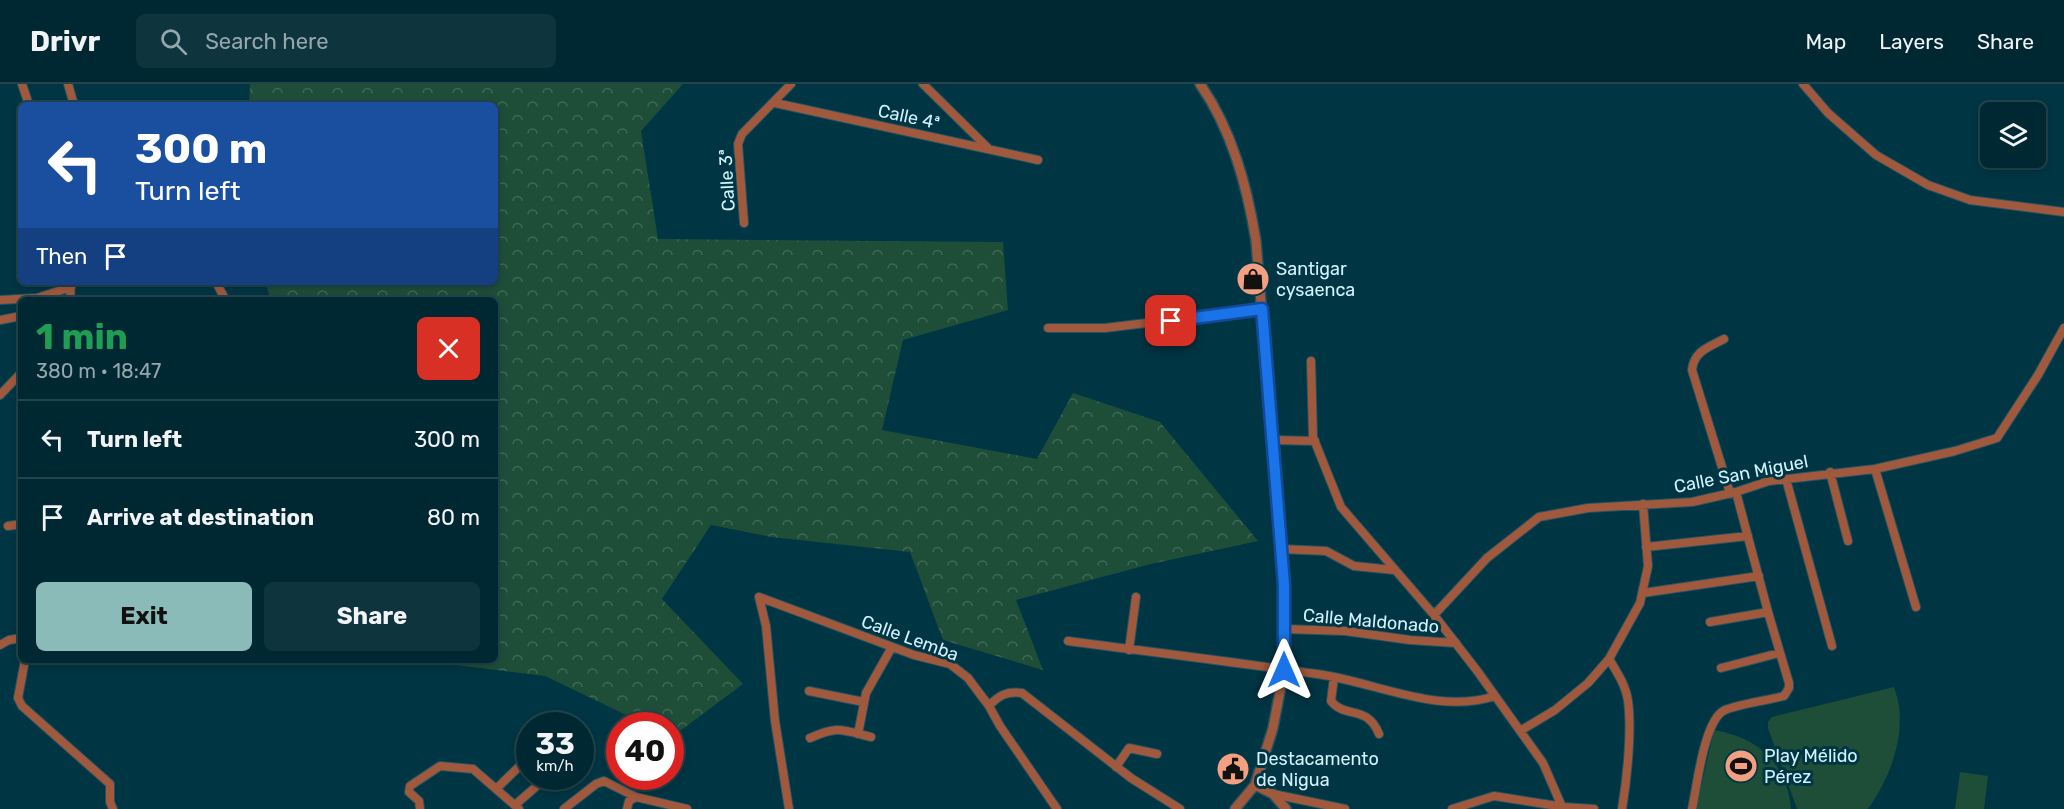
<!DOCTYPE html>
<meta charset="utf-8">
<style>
body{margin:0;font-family:Rubik,sans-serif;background:#0e343e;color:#f1f3f6;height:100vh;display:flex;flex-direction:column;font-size:22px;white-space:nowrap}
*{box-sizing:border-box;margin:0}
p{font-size:20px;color:#95a6ac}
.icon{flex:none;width:33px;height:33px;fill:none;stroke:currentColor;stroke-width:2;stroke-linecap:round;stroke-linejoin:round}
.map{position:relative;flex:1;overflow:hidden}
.panel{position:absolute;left:18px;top:213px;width:480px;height:366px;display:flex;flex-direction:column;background:#002832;border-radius:9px;box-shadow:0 3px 9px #0003,0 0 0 2px #22444d}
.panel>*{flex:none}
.banner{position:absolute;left:18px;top:18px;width:480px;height:183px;border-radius:9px;box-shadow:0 3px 9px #0003,0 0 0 2px #22444d;background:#1a4fa0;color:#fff;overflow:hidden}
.controls{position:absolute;left:1980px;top:18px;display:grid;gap:12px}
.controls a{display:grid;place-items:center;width:66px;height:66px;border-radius:9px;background:#002832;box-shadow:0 3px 9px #0003,0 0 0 2px #22444d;font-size:30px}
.speed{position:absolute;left:516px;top:628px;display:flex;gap:12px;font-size:30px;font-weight:700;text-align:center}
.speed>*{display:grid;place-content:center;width:78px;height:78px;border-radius:50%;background:#002832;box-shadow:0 3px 9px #0003,0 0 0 2px #22444d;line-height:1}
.speed small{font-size:15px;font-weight:400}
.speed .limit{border:9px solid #d22;background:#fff;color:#111}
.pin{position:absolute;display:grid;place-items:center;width:51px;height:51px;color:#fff;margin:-26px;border-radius:12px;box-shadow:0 3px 9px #0006}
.me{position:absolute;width:66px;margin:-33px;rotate:0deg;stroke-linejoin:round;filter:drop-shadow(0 0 4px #0008)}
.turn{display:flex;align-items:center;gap:21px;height:126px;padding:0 18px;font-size:27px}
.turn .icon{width:78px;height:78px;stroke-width:2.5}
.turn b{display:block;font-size:42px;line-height:51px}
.then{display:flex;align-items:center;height:57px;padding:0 18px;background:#0003;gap:12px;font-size:22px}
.round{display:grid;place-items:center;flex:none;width:63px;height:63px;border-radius:9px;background:#0e343e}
.overview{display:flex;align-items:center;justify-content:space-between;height:102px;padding:0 18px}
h1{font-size:36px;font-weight:700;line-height:45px;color:#1e9e55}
.button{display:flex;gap:12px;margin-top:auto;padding:12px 18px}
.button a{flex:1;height:69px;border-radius:9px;background:#8bbbb9;color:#111;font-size:24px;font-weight:700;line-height:69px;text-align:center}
.button a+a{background:#0e343e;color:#f1f3f6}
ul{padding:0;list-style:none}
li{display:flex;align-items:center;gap:18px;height:78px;padding:0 18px;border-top:2px solid #22444d}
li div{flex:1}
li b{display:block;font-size:22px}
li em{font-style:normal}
header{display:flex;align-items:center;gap:36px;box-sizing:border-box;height:84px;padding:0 30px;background:#002832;border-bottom:2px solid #22444d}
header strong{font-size:28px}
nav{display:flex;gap:33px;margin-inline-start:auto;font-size:21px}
.search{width:420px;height:54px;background:#0e343e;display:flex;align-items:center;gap:15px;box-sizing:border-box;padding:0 21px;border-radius:9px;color:#95a6ac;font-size:22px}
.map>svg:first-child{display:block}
</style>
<header>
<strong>Drivr</strong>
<div class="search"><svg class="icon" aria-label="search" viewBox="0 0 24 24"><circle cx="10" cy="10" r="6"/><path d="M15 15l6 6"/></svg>Search here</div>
<nav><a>Map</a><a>Layers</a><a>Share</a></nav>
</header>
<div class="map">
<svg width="2064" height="725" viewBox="0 0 2064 725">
<defs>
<pattern id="forest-crowns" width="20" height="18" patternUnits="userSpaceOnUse" patternTransform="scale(1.5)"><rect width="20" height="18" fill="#1e4e38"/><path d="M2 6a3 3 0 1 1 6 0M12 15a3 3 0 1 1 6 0" fill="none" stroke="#3e6856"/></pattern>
</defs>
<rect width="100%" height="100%" fill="#003543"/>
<path fill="url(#forest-crowns)" d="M 250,0 L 683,0 L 641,47 L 658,155 L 1003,158 L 1008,226 L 903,256 L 882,346 L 1037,375 L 1073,309 L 1160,338 L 1258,457 L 1151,480 L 1016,516 L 1043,586 L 943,556 L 910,468 L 771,453 L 711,441 L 662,515 L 743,600 L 672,653 L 671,652 L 670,642 L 649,642 L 545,592 L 416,576 L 495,576 L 495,216 L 270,216 L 266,198 L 495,198 L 495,21 L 249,21 Z"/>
<path fill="#1e4e38" d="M 1894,603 C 1896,609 1898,616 1899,622 C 1904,657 1888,697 1868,725 L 1797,725 L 1768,644 L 1768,638 L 1772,633 Z
M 1714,646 C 1759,654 1787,679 1791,725 L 1696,725 Z
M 1960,688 L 1988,692 L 1984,725 L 1955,725 Z"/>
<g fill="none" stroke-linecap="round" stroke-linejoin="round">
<g stroke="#225361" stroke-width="10">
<path id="minor" d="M 22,0 L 29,21
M 68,0 L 74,21
M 923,0 L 988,64
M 1803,0 L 1828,29 L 1876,71 L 1928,101 L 1970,116 L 2064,128
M 775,19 L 1038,76
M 744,139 L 738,60 L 742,50 L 791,0
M 216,198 L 224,213
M 0,216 L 37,214
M 36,216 L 37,214 L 71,203
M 70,216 L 71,198
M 0,236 L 21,232
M 1048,244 L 1105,244 L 1262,225
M 1724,255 C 1709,263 1694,267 1692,286 L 1730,409
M 1311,277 L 1313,353 L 1341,423 L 1434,531 L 1478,588 L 1543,679 L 1563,725
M 0,311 L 21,289
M 1273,356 L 1315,357
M 1875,385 L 1916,523
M 1830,388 L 1848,457
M 1786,395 L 1832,562
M 8,442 L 21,440
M 1646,463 L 1748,452
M 1281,465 L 1326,467 L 1354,482 L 1394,486
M 1643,509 L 1759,492
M 759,513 L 914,571 L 950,580 L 968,594 L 989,622 L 1000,642 L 1057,725
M 759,513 L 766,542 L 775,637 L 789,725
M 1434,531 L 1487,474 L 1539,433 L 1588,424 L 1692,418 L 1736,408 L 1769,397 L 1875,385 L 1955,367 L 1997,354 L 2038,291 L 2064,244
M 1710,538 L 1768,528
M 1284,545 L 1345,547 L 1410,556 L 1456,559
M 1068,557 C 1151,568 1234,578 1317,590 C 1376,598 1437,631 1495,612
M 0,561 L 9,556 L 21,554
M 1129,566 L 1136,513
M 1609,575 C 1617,588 1626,602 1628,617 C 1632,647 1627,695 1622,725
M 25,576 L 18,614 L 22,622 L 110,700 L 110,718 L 113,725
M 1721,584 L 1779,569
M 1334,593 L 1331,617 C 1345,635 1367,620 1379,650
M 809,607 L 864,618
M 989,622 C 999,611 1007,607 1022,609 L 1131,694 L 1180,725
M 1520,647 L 1555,626 L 1588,599 L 1609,575 L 1640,519 L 1648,482 L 1643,420
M 858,650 L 866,609 L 892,563
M 810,654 C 839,641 842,646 871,653
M 1116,683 L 1129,664 L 1157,670
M 496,705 L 530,672
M 1273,710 L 1345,725
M 515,721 L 547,693
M 420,725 L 419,717 L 409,708 L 410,702 L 440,682 L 473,685 L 519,725
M 564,725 L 596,700 L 604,697 L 636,713
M 627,725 L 629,717 L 636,713 L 687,725
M 1452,725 L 1494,712 L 1564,723 L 1594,725
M 1692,725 C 1697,703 1704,635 1725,626 C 1743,619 1765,617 1784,612 L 1789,604 L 1789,599 L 1768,528 L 1736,408"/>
</g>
<g stroke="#225361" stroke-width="12">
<path id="tertiary" d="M 1200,0 C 1232,46 1247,102 1256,157 L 1284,501 L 1284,586 L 1273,644 L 1255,701 L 1235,725
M 1255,701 L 1273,710 L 1286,725"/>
</g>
<use href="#minor" stroke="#a1593e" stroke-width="8"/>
<use href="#tertiary" stroke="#a1593e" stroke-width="9"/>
</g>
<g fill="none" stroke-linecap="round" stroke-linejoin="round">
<g stroke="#114b97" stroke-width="15">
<path id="route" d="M 1171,237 L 1262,225 L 1284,501 L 1284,586"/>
</g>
<use href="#route" stroke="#1a73e8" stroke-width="10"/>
</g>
<defs>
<g id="shop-disc" transform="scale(1.725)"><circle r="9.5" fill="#f2a081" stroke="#003543"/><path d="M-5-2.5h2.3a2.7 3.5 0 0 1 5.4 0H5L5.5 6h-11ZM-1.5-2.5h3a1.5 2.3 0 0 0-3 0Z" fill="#111"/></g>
<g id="stadium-disc" transform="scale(1.725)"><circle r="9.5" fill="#f2a081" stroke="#003543"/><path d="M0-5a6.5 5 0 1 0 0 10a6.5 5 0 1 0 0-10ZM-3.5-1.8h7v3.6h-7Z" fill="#111"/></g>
<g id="civic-disc" transform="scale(1.725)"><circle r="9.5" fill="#f2a081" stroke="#003543"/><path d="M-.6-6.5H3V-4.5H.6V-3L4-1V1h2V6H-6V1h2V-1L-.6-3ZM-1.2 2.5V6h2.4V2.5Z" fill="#111"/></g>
</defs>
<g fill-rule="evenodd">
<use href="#shop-disc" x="1253" y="195"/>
<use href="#stadium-disc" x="1741" y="682"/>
<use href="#civic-disc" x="1233" y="685"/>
</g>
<g text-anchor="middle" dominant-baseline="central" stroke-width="6" stroke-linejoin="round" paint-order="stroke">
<g font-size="18" fill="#d2f3fe" stroke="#003543">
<text transform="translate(909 33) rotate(12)">Calle 4ª</text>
<text transform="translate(727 96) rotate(-93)">Calle 3ª</text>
<text transform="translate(1741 390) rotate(-11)">Calle San Miguel</text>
<text transform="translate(1371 537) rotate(5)">Calle Maldonado</text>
<text transform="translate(910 554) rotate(20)">Calle Lemba</text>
</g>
<g font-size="18" fill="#d2f3fe" stroke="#003543" text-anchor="start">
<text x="1276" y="185">Santigar<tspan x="1276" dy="21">cysaenca</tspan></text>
<text x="1764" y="672">Play Mélido<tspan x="1764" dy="21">Pérez</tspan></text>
<text x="1256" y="675">Destacamento<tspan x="1256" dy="21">de Nigua</tspan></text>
</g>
</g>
</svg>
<div class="controls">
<a><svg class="icon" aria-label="layers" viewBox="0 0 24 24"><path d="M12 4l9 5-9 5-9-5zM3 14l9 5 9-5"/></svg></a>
</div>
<div class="speed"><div>33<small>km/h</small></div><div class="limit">40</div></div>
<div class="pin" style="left:1171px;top:237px;background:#d93025"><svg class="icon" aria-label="arrive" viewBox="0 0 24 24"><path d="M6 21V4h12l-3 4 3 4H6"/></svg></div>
<svg class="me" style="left:1284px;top:586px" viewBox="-20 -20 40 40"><path d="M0-17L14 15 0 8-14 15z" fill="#1a73e8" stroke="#fff" stroke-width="4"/></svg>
<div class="banner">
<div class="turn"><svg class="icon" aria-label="left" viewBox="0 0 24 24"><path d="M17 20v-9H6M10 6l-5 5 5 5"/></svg><div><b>300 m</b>Turn left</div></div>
<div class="then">Then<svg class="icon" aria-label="arrive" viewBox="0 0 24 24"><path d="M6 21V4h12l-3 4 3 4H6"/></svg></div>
</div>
<section class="panel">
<div class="overview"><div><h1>1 min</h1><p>380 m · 18:47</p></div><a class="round" style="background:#d93025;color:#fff"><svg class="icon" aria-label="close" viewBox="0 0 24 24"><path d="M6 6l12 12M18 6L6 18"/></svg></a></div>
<ul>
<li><svg class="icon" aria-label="left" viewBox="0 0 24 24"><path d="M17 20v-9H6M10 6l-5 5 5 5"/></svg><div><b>Turn left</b></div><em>300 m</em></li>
<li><svg class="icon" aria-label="arrive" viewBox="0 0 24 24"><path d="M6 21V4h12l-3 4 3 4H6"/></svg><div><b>Arrive at destination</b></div><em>80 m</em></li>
</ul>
<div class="button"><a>Exit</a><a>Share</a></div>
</section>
</div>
